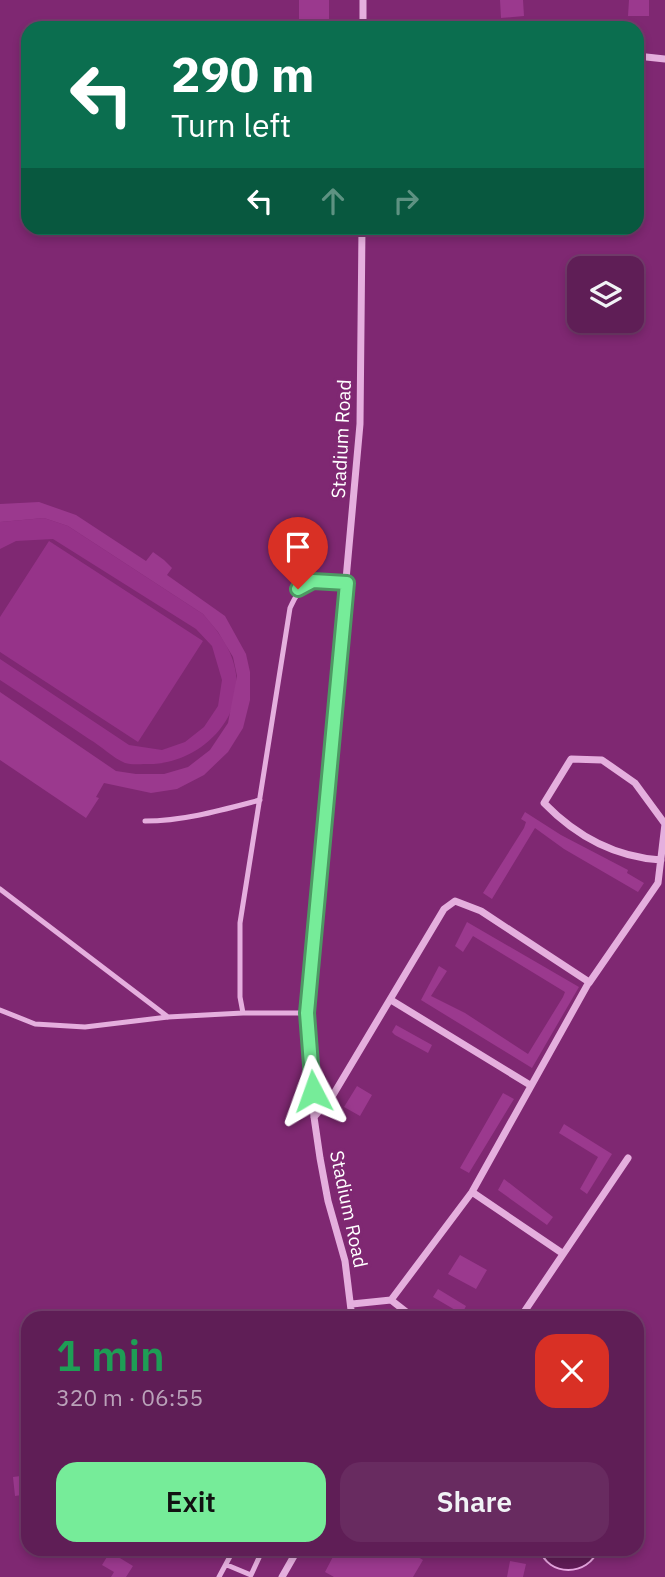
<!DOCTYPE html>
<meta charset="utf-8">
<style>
body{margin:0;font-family:"IBM Plex Sans",sans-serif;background:#682b60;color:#f1f3f6;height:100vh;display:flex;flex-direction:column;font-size:26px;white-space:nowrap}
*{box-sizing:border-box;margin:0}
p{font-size:23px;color:#baa2b9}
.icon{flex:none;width:38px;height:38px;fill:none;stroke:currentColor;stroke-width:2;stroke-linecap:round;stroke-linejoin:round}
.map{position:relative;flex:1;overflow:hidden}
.details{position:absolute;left:21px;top:1311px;width:623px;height:245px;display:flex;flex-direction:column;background:#5f1e56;border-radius:21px;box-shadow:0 4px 10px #0003,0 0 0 2px #733c6c}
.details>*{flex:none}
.guide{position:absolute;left:21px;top:21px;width:623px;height:214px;border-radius:21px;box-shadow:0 4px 10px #0003,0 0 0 2px #733c6c;background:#0b6e4f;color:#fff;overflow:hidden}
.controls{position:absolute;left:567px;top:256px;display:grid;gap:14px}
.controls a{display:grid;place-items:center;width:77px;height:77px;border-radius:14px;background:#5f1e56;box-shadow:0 4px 10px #0003,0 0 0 2px #733c6c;font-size:35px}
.pin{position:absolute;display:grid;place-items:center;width:60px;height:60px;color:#fff;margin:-72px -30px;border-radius:50% 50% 50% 0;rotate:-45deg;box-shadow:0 0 7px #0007}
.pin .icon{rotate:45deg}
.me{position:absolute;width:77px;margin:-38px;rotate:356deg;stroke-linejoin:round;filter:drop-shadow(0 0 5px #0008)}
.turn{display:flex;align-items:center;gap:24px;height:147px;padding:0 35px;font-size:32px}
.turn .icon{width:91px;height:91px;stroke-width:2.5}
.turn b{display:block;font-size:49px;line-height:60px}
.lanes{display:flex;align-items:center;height:66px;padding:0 35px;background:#0003;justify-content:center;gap:35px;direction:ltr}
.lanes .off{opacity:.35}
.round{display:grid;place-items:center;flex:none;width:74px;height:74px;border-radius:21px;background:#682b60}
.headline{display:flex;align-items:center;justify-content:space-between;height:119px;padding:0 35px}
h1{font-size:42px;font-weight:600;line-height:52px;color:#1e9e55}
.button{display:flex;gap:14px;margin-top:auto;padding:14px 35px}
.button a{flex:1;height:80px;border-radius:21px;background:#76ec99;color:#111;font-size:28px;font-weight:600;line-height:80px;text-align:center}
.button a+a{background:#682b60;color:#f1f3f6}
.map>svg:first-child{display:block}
</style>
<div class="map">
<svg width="665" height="1577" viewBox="0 0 665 1577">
<rect width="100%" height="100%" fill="#7f2872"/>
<path fill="#963389" d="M 44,518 L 68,526 L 203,614 C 218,631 233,650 236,674 C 243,724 194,766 146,764 C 140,764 131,765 125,763 C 113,758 101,746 89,739 C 60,719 30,700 0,680 L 0,659 L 129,745 L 162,750 L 185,742 L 204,727 L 218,706 L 222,680 L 212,646 L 196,629 L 53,539 L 16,541 L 0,549 L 0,522 Z
M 49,541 L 203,641 L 138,742 L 0,652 L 0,617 Z"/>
<path fill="#601c56" stroke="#e5a4de" stroke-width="2" d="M 540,1549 L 598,1549 C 589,1577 547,1577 540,1549 Z"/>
<path fill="#9b398e" d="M 299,0 L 329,0 L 329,28 L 299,28 Z
M 500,0 L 523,0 L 524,16 L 501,18 Z
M 629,0 L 649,0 L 649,16 L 628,16 Z
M 486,228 L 524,228 L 524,235 L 487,237 Z
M 39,502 L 76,515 L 146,561 L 153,552 L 164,560 L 172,568 L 167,575 L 225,616 L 246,654 L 250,672 L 250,700 L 243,728 L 228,752 L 204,775 L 177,789 L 151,793 L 104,783 L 96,797 L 99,798 L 86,818 L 0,760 L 0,692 L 116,771 L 136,774 L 164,774 L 188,767 L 210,750 L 228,723 L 237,676 L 233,657 L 218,632 L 203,614 L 68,526 L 44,518 L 0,522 L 0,504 Z
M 525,812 L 561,835 L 628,870 L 627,873 L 644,883 L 638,892 L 564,849 L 535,828 L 492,899 L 483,893 L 524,828 L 526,822 L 521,819 Z
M 467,922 L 579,987 L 532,1068 L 421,1000 L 439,966 L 447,971 L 431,996 L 465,1013 L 528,1054 L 563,997 L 565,992 L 473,936 L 463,952 L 455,946 Z
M 396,1025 L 432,1045 L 428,1053 L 395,1035 L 392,1032 Z
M 357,1086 L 372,1095 L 360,1116 L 344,1107 Z
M 503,1093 L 514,1099 L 469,1173 L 460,1168 Z
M 564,1124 L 612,1154 L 587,1194 L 580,1189 L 598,1157 L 559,1133 Z
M 504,1179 L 553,1217 L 547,1225 L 498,1190 Z
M 460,1255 L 487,1270 L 476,1289 L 448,1274 Z
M 438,1289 L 466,1306 L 462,1314 L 433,1297 Z
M 28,1475 L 28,1494 L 15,1496 L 13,1477 Z
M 337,1549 L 405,1549 L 423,1560 L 413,1577 L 334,1577 L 325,1572 Z
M 110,1552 L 133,1566 L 126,1577 L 111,1577 L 114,1572 L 102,1565 Z
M 510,1561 L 526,1564 L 523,1577 L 507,1577 Z"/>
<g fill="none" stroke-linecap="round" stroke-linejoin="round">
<path stroke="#e5afde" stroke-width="5" d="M 145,821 C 184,821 222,810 260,800
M 0,889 L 168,1017
M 0,1010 L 35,1024 L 85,1027 L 168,1017 L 243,1013
M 307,1013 L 243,1013 L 240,997 L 240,923 L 290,608 C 304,576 315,581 347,583
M 227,1565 L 251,1575 L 263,1549
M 219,1577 L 234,1549"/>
<path stroke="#e5afde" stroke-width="7" d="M 363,28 L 363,0
M 637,56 L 665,59
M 589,983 L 658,883 L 665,824 L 635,783 L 602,760 L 571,759 L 544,803 C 576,836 614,857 661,860
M 391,1000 L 530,1085
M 314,1117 L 333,1095 L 444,909 L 455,901 L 481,911 L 589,982 L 472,1192 L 391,1300 L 352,1304
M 472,1192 L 562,1253
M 391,1300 L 414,1318
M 352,1318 L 345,1261 L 328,1201 L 320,1158 L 314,1117 L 307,1013 L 360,424 L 362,228
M 520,1318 L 628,1158
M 282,1577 L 298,1549"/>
</g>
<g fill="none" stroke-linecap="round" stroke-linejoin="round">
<g stroke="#4d9963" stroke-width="18">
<path id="route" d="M 298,589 L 313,581 L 347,583 L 307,1013 L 313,1091"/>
</g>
<use href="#route" stroke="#76ec99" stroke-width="12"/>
</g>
<g text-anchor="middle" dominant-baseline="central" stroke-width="7" stroke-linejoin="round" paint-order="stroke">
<g font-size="19" fill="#fff" stroke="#7f2872">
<text transform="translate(341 439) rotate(-87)">Stadium Road</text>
<text transform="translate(349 1209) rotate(78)">Stadium Road</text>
</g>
</g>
</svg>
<div class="controls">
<a><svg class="icon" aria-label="layers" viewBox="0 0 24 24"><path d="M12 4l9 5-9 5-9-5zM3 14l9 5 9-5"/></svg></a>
</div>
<div class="pin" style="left:298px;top:589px;background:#d93025"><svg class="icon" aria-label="arrive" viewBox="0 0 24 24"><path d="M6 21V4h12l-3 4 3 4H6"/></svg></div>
<svg class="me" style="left:313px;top:1091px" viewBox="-20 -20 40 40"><path d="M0-17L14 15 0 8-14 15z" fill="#76ec99" stroke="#fff" stroke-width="4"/></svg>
<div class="guide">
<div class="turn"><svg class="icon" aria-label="left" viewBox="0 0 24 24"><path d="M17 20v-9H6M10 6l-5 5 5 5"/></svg><div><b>290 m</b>Turn left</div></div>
<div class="lanes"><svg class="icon" aria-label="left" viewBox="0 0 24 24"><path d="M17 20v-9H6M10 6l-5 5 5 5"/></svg><svg class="icon off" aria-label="ahead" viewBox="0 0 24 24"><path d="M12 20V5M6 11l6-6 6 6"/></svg><svg class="icon off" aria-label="right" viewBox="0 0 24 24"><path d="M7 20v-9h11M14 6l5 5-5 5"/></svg></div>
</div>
<section class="details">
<div class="headline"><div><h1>1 min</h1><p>320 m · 06:55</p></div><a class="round" style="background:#d93025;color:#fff"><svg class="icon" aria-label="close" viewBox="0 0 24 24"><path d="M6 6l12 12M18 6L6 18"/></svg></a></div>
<div class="button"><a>Exit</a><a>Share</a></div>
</section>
</div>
